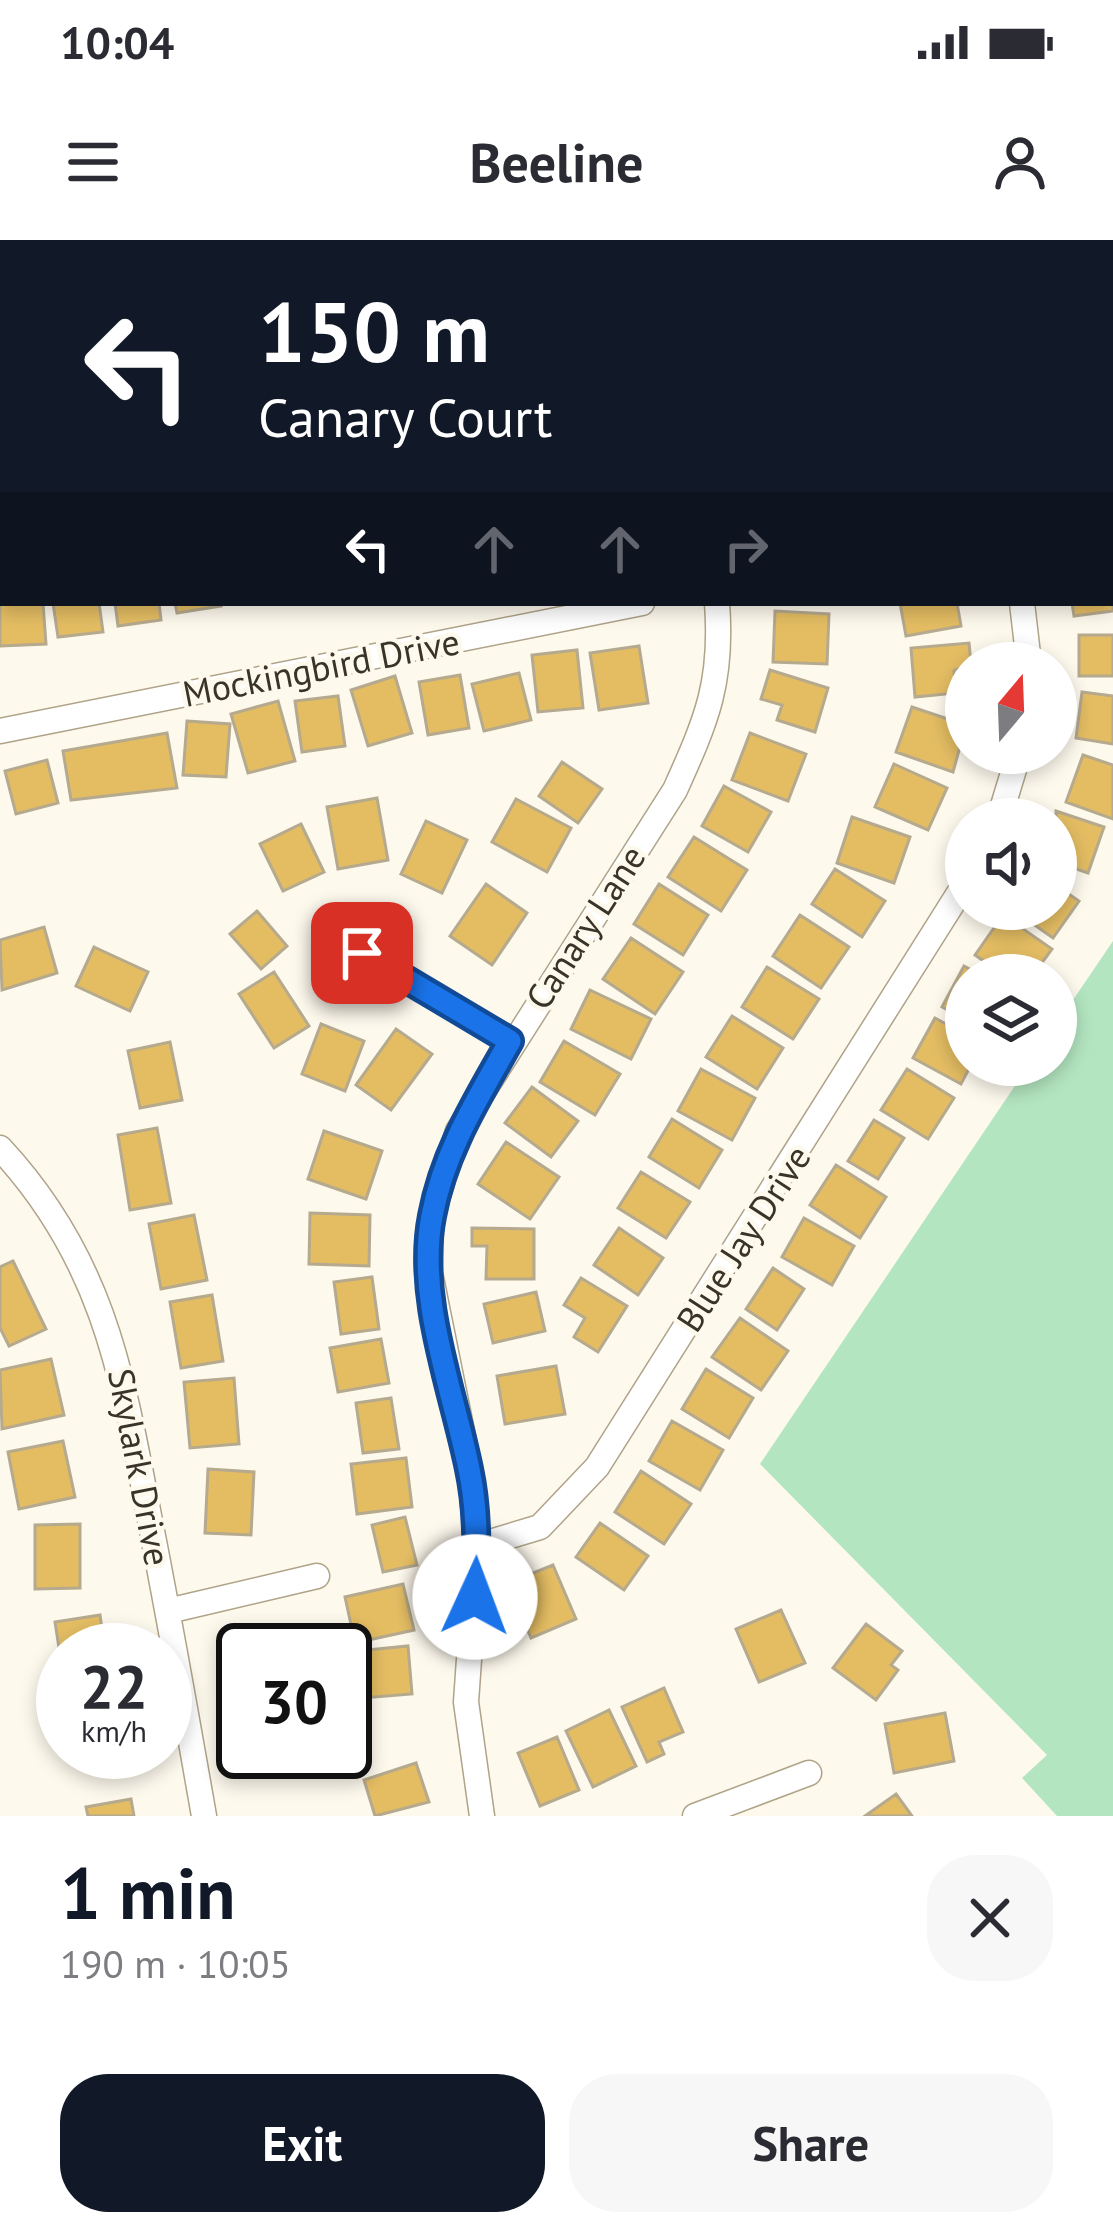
<!DOCTYPE html>
<meta charset="utf-8">
<style>
body{margin:0;font-family:"PT Sans",sans-serif;background:#f7f7f7;color:#2b2b33;height:100vh;display:flex;flex-direction:column;font-size:45px;white-space:nowrap}
*{box-sizing:border-box;margin:0}
p{font-size:39px;color:#7c7c81}
.icon{flex:none;width:66px;height:66px;fill:none;stroke:currentColor;stroke-width:2;stroke-linecap:round;stroke-linejoin:round}
.map{position:relative;height:1576px;overflow:hidden}
.sheet{display:flex;flex-direction:column;background:#fff;flex:1}
.sheet>*{flex:none}
.guide{position:absolute;left:0px;top:0px;width:1113px;height:366px;box-shadow:0 6px 18px #0003;background:#111827;color:#fff;overflow:hidden}
.needle{width:78px;rotate:19deg}
.fabs{position:absolute;left:945px;top:402px;display:grid;gap:24px}
.fabs a{display:grid;place-items:center;width:132px;height:132px;border-radius:50%;background:#fff;box-shadow:0 6px 18px #0003;font-size:60px}
.speed{position:absolute;left:36px;top:1383px;display:flex;gap:24px;font-size:60px;font-weight:700;text-align:center}
.speed>*{display:grid;place-content:center;width:156px;height:156px;border-radius:50%;background:#fff;box-shadow:0 6px 18px #0003;line-height:1}
.speed small{font-size:30px;font-weight:400}
.speed .limit{border:6px solid #111;border-radius:18px;background:#fff;color:#111}
.pin{position:absolute;display:grid;place-items:center;width:102px;height:102px;color:#fff;margin:-51px;border-radius:24px;box-shadow:0 6px 18px #0006}
.me{position:absolute;width:132px;margin:-66px;rotate:2deg;stroke-linejoin:round;filter:drop-shadow(0 0 9px #0008)}
.turn{display:flex;align-items:center;gap:42px;height:252px;padding:0 60px;font-size:54px}
.turn .icon{width:156px;height:156px;stroke-width:2.5}
.turn b{display:block;font-size:84px;line-height:102px}
.lanes{display:flex;align-items:center;height:114px;padding:0 60px;background:#0003;justify-content:center;gap:60px;direction:ltr}
.lanes .off{opacity:.35}
.round{display:grid;place-items:center;flex:none;width:126px;height:126px;border-radius:48px;background:#f7f7f7}
.headline{display:flex;align-items:center;justify-content:space-between;height:204px;padding:0 60px}
h1{font-size:72px;font-weight:800;line-height:90px;color:#111827}
.button{display:flex;gap:24px;margin-top:auto;padding:24px 60px}
.button a{flex:1;height:138px;border-radius:48px;background:#111827;color:#fff;font-size:48px;font-weight:800;line-height:138px;text-align:center}
.button a+a{background:#f7f7f7;color:#2b2b33}
.status{display:flex;justify-content:space-between;align-items:center;height:84px;padding:0 60px;background:#fff;direction:ltr}
.status svg{height:33px;fill:currentColor}
header{display:flex;justify-content:space-between;align-items:center;height:156px;padding:0 60px;background:#fff;font-size:54px;font-weight:800}
.map>svg:first-child{display:block}
</style>
<div class="status"><b>10:04</b><svg viewBox="0 0 49 12"><path d="M0 12V9h3v3zM5 12V6h3v6zM10 12V3h3v9zM15 12V0h3v12zM26 1h20v11H26zM47 4h2v5h-2z"/></svg></div>
<header><svg class="icon" aria-label="menu" viewBox="0 0 24 24"><path d="M4 6h16M4 12h16M4 18h16"/></svg>Beeline<svg class="icon" aria-label="person" viewBox="0 0 24 24"><circle cx="12" cy="8" r="4"/><path d="M4 21q1-7 8-7t8 7"/></svg></header>
<div class="map">
<svg width="1113" height="1576" viewBox="0 0 1113 1576">
<rect width="100%" height="100%" fill="#fef9ed"/>
<path fill="#b3e5c0" d="M 800,0 L 1113,0 L 1113,126 L 1110,3 Z
M 1113,701 L 1113,1576 L 1057,1576 L 1022,1538 L 1047,1515 L 760,1224 L 1029,825 L 1056,825 L 1056,785 Z"/>
<path fill="#e4bd63" stroke="#b5a98e" stroke-width="3" d="M 1113,324 L 1113,371 L 1074,376 L 1072,363 L 1110,363 Z
M 0,354 L 3,363 L 43,363 L 46,404 L 0,406 Z
M 53,363 L 99,363 L 103,392 L 58,397 Z
M 115,363 L 159,363 L 161,380 L 118,386 Z
M 175,363 L 220,363 L 221,366 L 177,373 Z
M 900,363 L 957,363 L 961,386 L 906,396 Z
M 775,371 L 829,374 L 827,424 L 773,422 Z
M 1079,395 L 1113,395 L 1113,436 L 1079,436 Z
M 969,403 L 971,423 L 954,431 L 956,453 L 915,457 L 911,408 Z
M 639,406 L 648,463 L 599,470 L 590,413 Z
M 577,410 L 583,468 L 538,472 L 532,415 Z
M 770,430 L 828,448 L 815,492 L 777,480 L 782,465 L 761,459 Z
M 519,433 L 531,480 L 484,491 L 472,444 Z
M 460,435 L 469,488 L 428,495 L 419,442 Z
M 395,436 L 412,493 L 368,506 L 351,450 Z
M 1082,452 L 1113,456 L 1113,504 L 1076,498 Z
M 338,456 L 345,506 L 302,512 L 295,461 Z
M 278,461 L 295,521 L 248,533 L 231,474 Z
M 912,467 L 966,485 L 953,532 L 896,512 Z
M 187,481 L 230,484 L 226,537 L 183,535 Z
M 167,493 L 177,548 L 71,560 L 63,511 Z
M 750,493 L 806,514 L 788,561 L 732,540 Z
M 1083,515 L 1113,525 L 1113,579 L 1066,562 Z
M 47,520 L 58,563 L 16,574 L 5,531 Z
M 562,522 L 602,549 L 578,583 L 539,556 Z
M 894,524 L 947,548 L 928,590 L 875,567 Z
M 724,546 L 771,572 L 748,612 L 702,586 Z
M 377,558 L 388,620 L 338,629 L 327,567 Z
M 516,559 L 571,588 L 547,632 L 492,602 Z
M 1056,571 L 1104,587 L 1088,633 L 1056,622 Z
M 852,577 L 910,597 L 894,643 L 837,623 Z
M 426,581 L 467,600 L 442,653 L 401,634 Z
M 301,584 L 324,632 L 283,651 L 260,604 Z
M 694,597 L 747,630 L 721,671 L 668,637 Z
M 835,629 L 885,661 L 862,697 L 812,664 Z
M 486,644 L 527,673 L 492,725 L 450,696 Z
M 659,644 L 708,675 L 683,715 L 634,684 Z
M 1056,645 L 1079,661 L 1053,698 L 1012,669 L 1056,669 Z
M 257,671 L 287,706 L 261,729 L 230,694 Z
M 800,675 L 849,707 L 821,748 L 773,716 Z
M 1003,675 L 1052,709 L 1033,735 L 1004,735 L 975,715 Z
M 44,687 L 57,733 L 2,750 L 0,700 Z
M 631,698 L 683,732 L 655,774 L 603,739 Z
M 94,707 L 148,732 L 130,771 L 76,746 Z
M 964,726 L 981,735 L 966,735 L 966,780 L 942,767 Z
M 767,727 L 819,759 L 793,799 L 742,767 Z
M 274,732 L 309,786 L 274,808 L 239,754 Z
M 590,750 L 651,779 L 631,819 L 571,789 Z
M 732,776 L 783,808 L 757,849 L 706,817 Z
M 935,778 L 966,795 L 966,825 L 971,825 L 961,844 L 913,818 Z
M 321,784 L 364,801 L 345,851 L 302,834 Z
M 396,789 L 432,814 L 391,870 L 356,845 Z
M 564,801 L 620,834 L 595,875 L 540,842 Z
M 170,802 L 182,860 L 140,868 L 128,811 Z
M 701,829 L 755,858 L 732,900 L 678,871 Z
M 907,829 L 954,858 L 928,899 L 881,870 Z
M 532,847 L 578,881 L 551,917 L 505,883 Z
M 672,879 L 722,910 L 699,948 L 649,917 Z
M 874,880 L 904,898 L 878,939 L 848,921 Z
M 157,888 L 171,963 L 130,970 L 118,895 Z
M 324,891 L 382,911 L 366,959 L 308,939 Z
M 506,902 L 559,937 L 530,979 L 478,944 Z
M 836,925 L 886,957 L 860,998 L 810,965 Z
M 641,932 L 690,962 L 666,998 L 618,968 Z
M 310,973 L 370,975 L 369,1026 L 309,1024 Z
M 194,975 L 207,1040 L 161,1049 L 149,984 Z
M 804,978 L 854,1006 L 832,1045 L 782,1017 Z
M 472,988 L 534,989 L 534,1039 L 486,1039 L 487,1006 L 472,1006 Z
M 619,988 L 663,1018 L 638,1055 L 594,1025 Z
M 13,1021 L 46,1089 L 9,1106 L 0,1088 L 0,1027 Z
M 773,1028 L 804,1049 L 777,1090 L 746,1069 Z
M 372,1037 L 379,1089 L 341,1094 L 334,1042 Z
M 581,1038 L 627,1066 L 598,1112 L 574,1097 L 585,1078 L 564,1065 Z
M 536,1052 L 545,1091 L 493,1103 L 484,1064 Z
M 212,1055 L 223,1121 L 181,1128 L 170,1062 Z
M 740,1078 L 788,1111 L 761,1150 L 712,1117 Z
M 381,1099 L 389,1143 L 338,1152 L 330,1108 Z
M 51,1119 L 64,1175 L 2,1189 L 0,1130 Z
M 556,1126 L 565,1174 L 505,1184 L 497,1136 Z
M 706,1129 L 753,1158 L 729,1198 L 682,1169 Z
M 234,1138 L 239,1204 L 190,1208 L 184,1142 Z
M 391,1158 L 399,1209 L 363,1213 L 356,1163 Z
M 672,1181 L 723,1210 L 700,1250 L 649,1221 Z
M 63,1201 L 75,1257 L 19,1269 L 8,1212 Z
M 406,1218 L 412,1267 L 357,1274 L 351,1224 Z
M 208,1229 L 254,1232 L 251,1295 L 205,1293 Z
M 641,1231 L 691,1264 L 664,1304 L 615,1272 Z
M 405,1277 L 417,1325 L 383,1332 L 372,1285 Z
M 600,1283 L 648,1316 L 624,1350 L 576,1317 Z
M 80,1284 L 80,1348 L 35,1349 L 35,1285 Z
M 553,1325 L 576,1379 L 531,1398 L 508,1343 Z
M 403,1344 L 414,1390 L 355,1403 L 345,1357 Z
M 781,1370 L 805,1423 L 759,1442 L 736,1389 Z
M 100,1375 L 105,1410 L 63,1410 L 63,1434 L 55,1382 Z
M 866,1384 L 902,1411 L 891,1425 L 898,1430 L 876,1460 L 833,1428 Z
M 282,1392 L 286,1410 L 243,1410 L 243,1440 L 228,1443 L 220,1404 Z
M 408,1406 L 412,1454 L 351,1459 L 346,1412 Z
M 664,1448 L 683,1492 L 659,1502 L 664,1514 L 647,1522 L 622,1467 Z
M 609,1470 L 636,1526 L 593,1547 L 566,1491 Z
M 945,1473 L 954,1521 L 894,1533 L 885,1484 Z
M 557,1497 L 579,1550 L 540,1566 L 518,1513 Z
M 416,1523 L 429,1562 L 375,1576 L 364,1540 Z
M 896,1554 L 912,1576 L 865,1576 Z
M 131,1559 L 134,1576 L 88,1576 L 86,1567 Z"/>
<g fill="none" stroke-linecap="round" stroke-linejoin="round">
<g stroke="#afa388" stroke-width="27">
<path id="minor" d="M 1022,363 L 1029,423
M 0,491 L 642,363
M 999,579 L 1019,513
M 362,713 L 510,801
M 0,908 C 106,1022 123,1140 151,1286 C 170,1382 187,1479 204,1576
M 477,1306 L 540,1287 L 597,1227 L 966,642
M 168,1371 L 317,1336
M 482,1576 L 466,1462 L 477,1306 L 470,1231 L 430,1033 L 431,978 L 458,891 L 675,550 C 707,479 723,442 717,363
M 695,1576 L 809,1533"/>
</g>
<use href="#minor" stroke="#fff" stroke-width="24"/>
</g>
<g fill="none" stroke-linecap="round" stroke-linejoin="round">
<g stroke="#114b97" stroke-width="30">
<path id="route" d="M 362,713 L 510,801 C 478,858 444,911 432,976 C 416,1057 453,1150 469,1229 C 478,1271 477,1315 475,1357"/>
</g>
<use href="#route" stroke="#1a73e8" stroke-width="21"/>
</g>
<g text-anchor="middle" dominant-baseline="central" stroke-width="9" stroke-linejoin="round" paint-order="stroke">
<g font-size="36" fill="#393429" stroke="#fef9ed">
<text transform="translate(321 427) rotate(-11)">Mockingbird Drive</text>
<text transform="translate(585 687) rotate(-57)">Canary Lane</text>
<text transform="translate(743 998) rotate(-57)">Blue Jay Drive</text>
<text transform="translate(140 1227) rotate(79)">Skylark Drive</text>
</g>
</g>
</svg>
<div class="fabs">
<a><svg class="needle" viewBox="-14 -14 28 28"><path d="M0-13l5 13h-10z" fill="#e53935"/><path d="M0 13l5-13h-10z" fill="#7c7c81"/></svg></a>
<a><svg class="icon" aria-label="sound" viewBox="0 0 24 24"><path d="M4 9h4l5-4v14l-5-4H4zM17 9q2 3 0 6"/></svg></a>
<a><svg class="icon" aria-label="layers" viewBox="0 0 24 24"><path d="M12 4l9 5-9 5-9-5zM3 14l9 5 9-5"/></svg></a>
</div>
<div class="speed"><div>22<small>km/h</small></div><div class="limit">30</div></div>
<div class="pin" style="left:362px;top:713px;background:#d93025"><svg class="icon" aria-label="arrive" viewBox="0 0 24 24"><path d="M6 21V4h12l-3 4 3 4H6"/></svg></div>
<svg class="me" style="left:475px;top:1357px" viewBox="-20 -20 40 40"><circle r="19" fill="#fff"/><path d="M0-13L10 11 0 6-10 11z" fill="#1a73e8"/></svg>
<div class="guide">
<div class="turn"><svg class="icon" aria-label="left" viewBox="0 0 24 24"><path d="M17 20v-9H6M10 6l-5 5 5 5"/></svg><div><b>150 m</b>Canary Court</div></div>
<div class="lanes"><svg class="icon" aria-label="left" viewBox="0 0 24 24"><path d="M17 20v-9H6M10 6l-5 5 5 5"/></svg><svg class="icon off" aria-label="ahead" viewBox="0 0 24 24"><path d="M12 20V5M6 11l6-6 6 6"/></svg><svg class="icon off" aria-label="ahead" viewBox="0 0 24 24"><path d="M12 20V5M6 11l6-6 6 6"/></svg><svg class="icon off" aria-label="right" viewBox="0 0 24 24"><path d="M7 20v-9h11M14 6l5 5-5 5"/></svg></div>
</div>
</div>
<section class="sheet">
<div class="headline"><div><h1>1 min</h1><p>190 m · 10:05</p></div><a class="round"><svg class="icon" aria-label="close" viewBox="0 0 24 24"><path d="M6 6l12 12M18 6L6 18"/></svg></a></div>
<div class="button"><a>Exit</a><a>Share</a></div>
</section>
